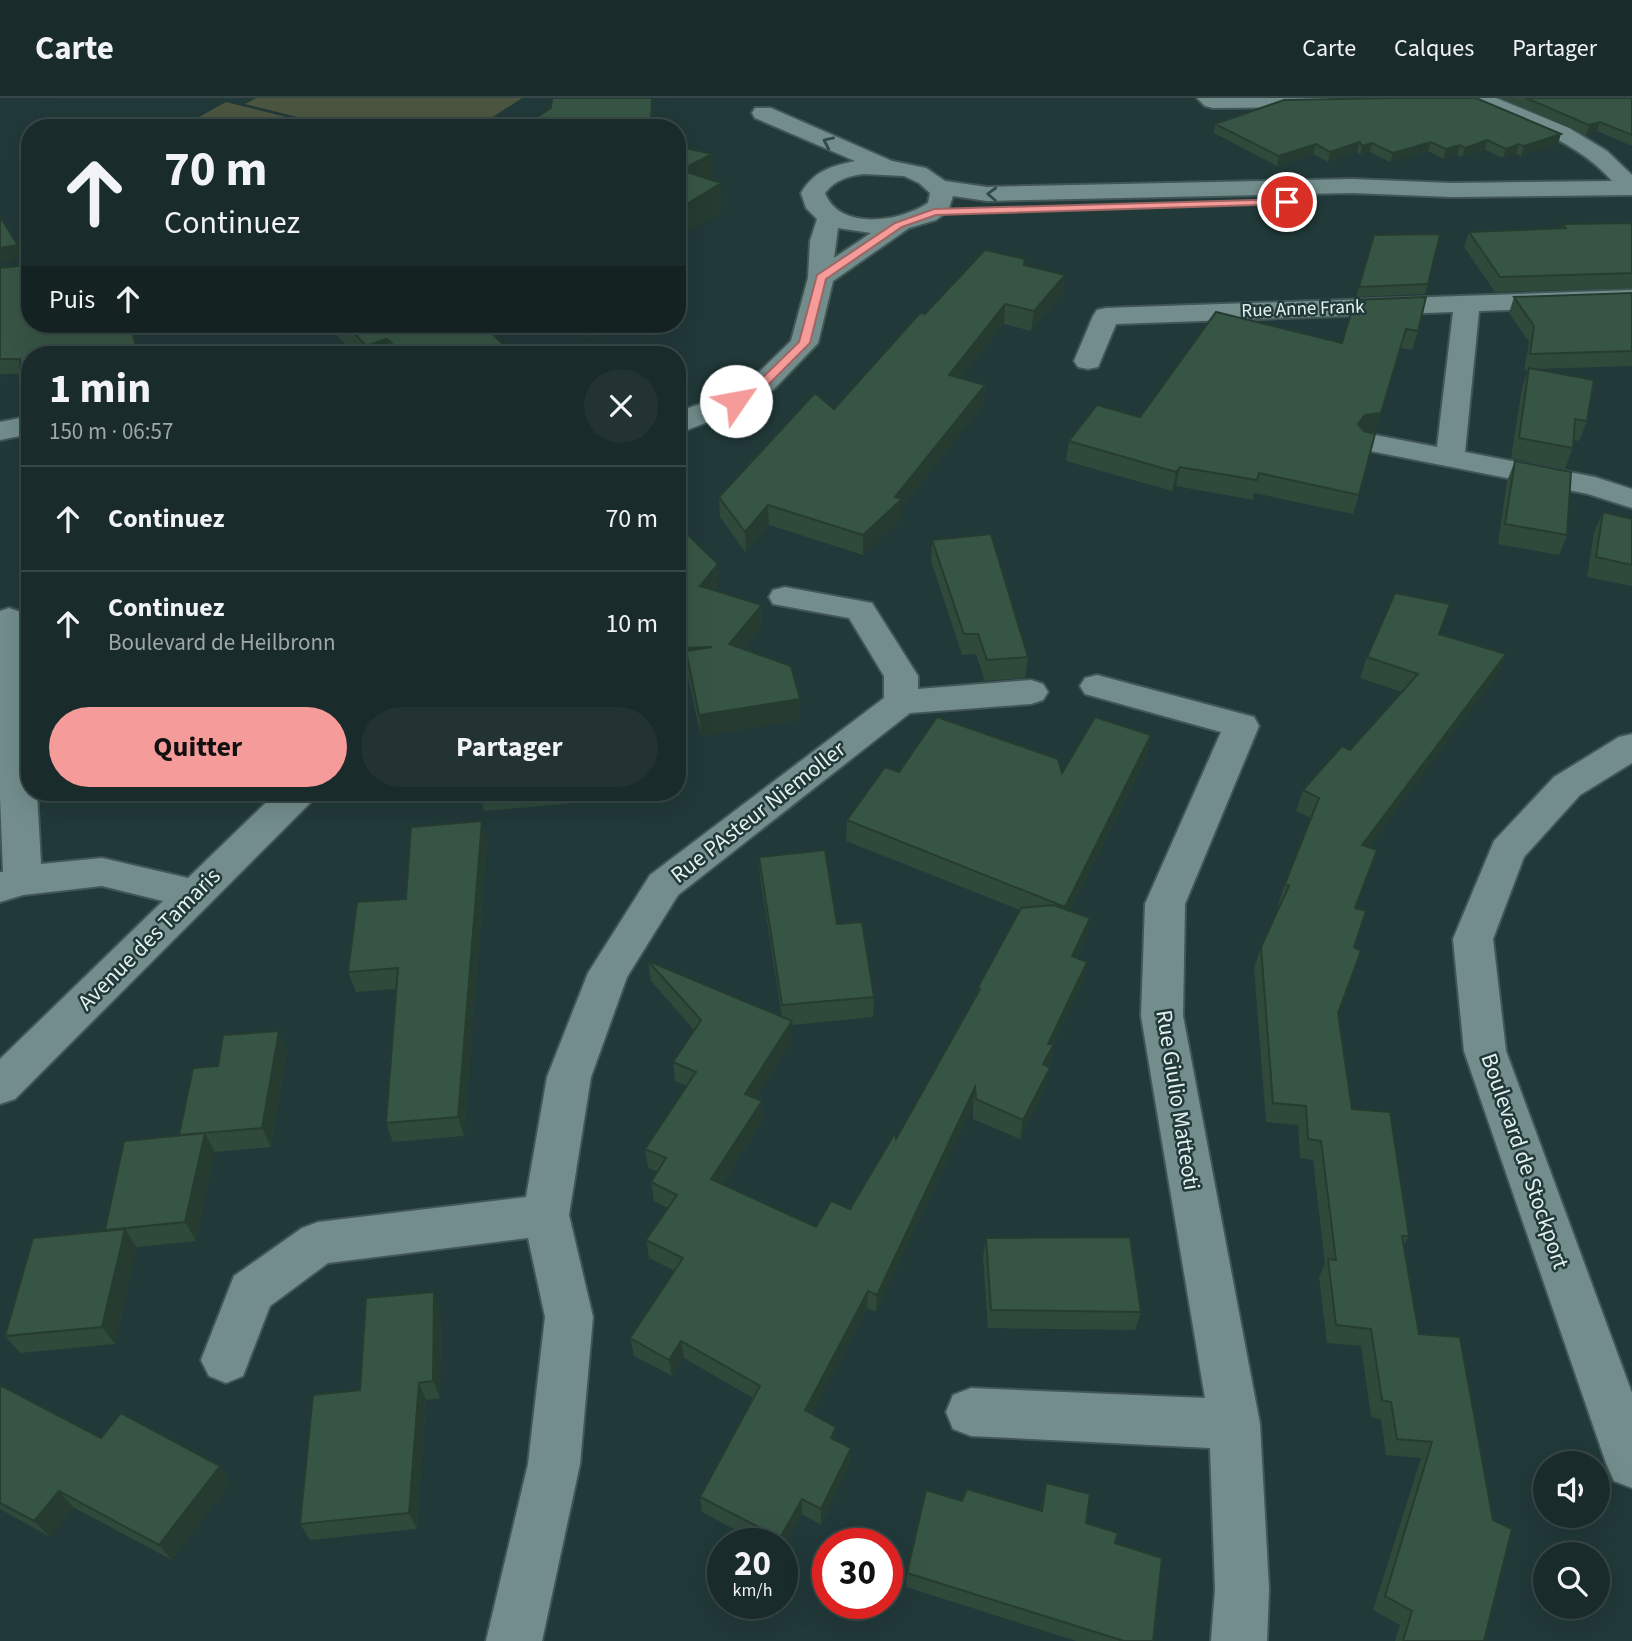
<!DOCTYPE html>
<html lang="fr">
<meta charset="utf-8">
<style>
body{margin:0;font-family:"Source Sans 3",sans-serif;background:#233333;color:#f1f3f6;height:100vh;display:flex;flex-direction:column;font-size:26px;white-space:nowrap}
*{box-sizing:border-box;margin:0}
p{font-size:23px;color:#9fa7a9}
.icon{flex:none;width:38px;height:38px;fill:none;stroke:currentColor;stroke-width:2;stroke-linecap:round;stroke-linejoin:round}
.map{position:relative;flex:1;overflow:hidden}
.sheet{position:absolute;left:21px;top:248px;width:665px;height:455px;display:flex;flex-direction:column;background:#1a2b2b;border-radius:28px;box-shadow:0 7px 28px #0002,0 0 0 2px #384747}
.sheet>*{flex:none}
.top-card{position:absolute;left:21px;top:21px;width:665px;height:214px;border-radius:28px;box-shadow:0 7px 28px #0002,0 0 0 2px #384747;background:#1a2b2b;color:#f1f3f6;overflow:hidden}
.buttons{position:absolute;left:1533px;top:1353px;display:grid;gap:14px}
.buttons a{display:grid;place-items:center;width:77px;height:77px;border-radius:50%;background:#1a2b2b;box-shadow:0 7px 28px #0002,0 0 0 2px #384747;font-size:35px}
.speed{position:absolute;left:707px;top:1430px;display:flex;gap:14px;font-size:35px;font-weight:700;text-align:center}
.speed>*{display:grid;place-content:center;width:91px;height:91px;border-radius:50%;background:#1a2b2b;box-shadow:0 7px 28px #0002,0 0 0 2px #384747;line-height:1}
.speed small{font-size:18px;font-weight:400}
.speed .limit{border:10px solid #d22;background:#fff;color:#111}
.pin{position:absolute;display:grid;place-items:center;width:60px;height:60px;color:#fff;margin:-30px;border:4px solid #fff;border-radius:50%;box-shadow:0 2px 7px #0007}
.me{position:absolute;width:77px;margin:-38px;rotate:57deg;stroke-linejoin:round;filter:drop-shadow(0 0 5px #0008)}
.turn{display:flex;align-items:center;gap:24px;height:147px;padding:0 28px;font-size:32px}
.turn .icon{width:91px;height:91px;stroke-width:2.5}
.turn b{display:block;font-size:49px;line-height:60px}
.then{display:flex;align-items:center;height:66px;padding:0 28px;background:#0003;gap:14px;font-size:26px}
.round{display:grid;place-items:center;flex:none;width:74px;height:74px;border-radius:37px;background:#233333}
.summary{display:flex;align-items:center;justify-content:space-between;height:119px;padding:0 28px}
h1{font-size:42px;font-weight:700;line-height:52px}
.primary-button{display:flex;gap:14px;margin-top:auto;padding:14px 28px}
.primary-button a{flex:1;height:80px;border-radius:42px;background:#f59b99;color:#111;font-size:28px;font-weight:700;line-height:80px;text-align:center}
.primary-button a+a{background:#233333;color:#f1f3f6}
ul{padding:0;list-style:none}
li{display:flex;align-items:center;gap:21px;height:105px;padding:0 28px;border-top:2px solid #384747}
li div{flex:1}
li b{display:block;font-size:26px}
li em{font-style:normal}
header{display:flex;align-items:center;gap:42px;box-sizing:border-box;height:98px;padding:0 35px;background:#1a2b2b;border-bottom:2px solid #384747}
header strong{font-size:33px}
nav{display:flex;gap:38px;margin-inline-start:auto;font-size:24px}
.map>svg:first-child{display:block}
</style>
<header>
<strong>Carte</strong>
<nav><a>Carte</a><a>Calques</a><a>Partager</a></nav>
</header>
<div class="map">
<svg width="1632" height="1543" viewBox="0 0 1632 1543">
<rect width="100%" height="100%" fill="#223939"/>
<path fill="#4c553f" d="M 256,0 L 522,0 L 476,30 L 341,30 L 245,6 Z
M 226,4 L 331,30 L 179,30 Z"/>
<g fill="none" stroke-linecap="round" stroke-linejoin="round">
<g stroke="#425656" stroke-width="4">
<path id="minor" d="M 1197,0 L 1346,0 L 1347,2 L 1344,7 L 1336,9 L 1213,10 L 1205,8 Z
M 1466,0 L 1496,0 L 1569,30 L 1607,53 L 1632,77 L 1632,97 L 1452,99 L 1352,95 L 987,103 L 953,98 L 948,113 L 936,122 L 909,130 L 833,183 L 818,245 L 774,291 L 746,309 L 677,336 L 677,314 L 726,297 L 754,279 L 791,243 L 808,180 L 810,143 L 817,121 L 806,110 L 801,95 C 814,73 831,68 855,63 L 755,20 L 752,15 L 755,10 L 771,10 L 892,63 L 926,70 L 945,83 L 987,89 L 1352,81 L 1452,85 L 1612,83 C 1576,42 1519,24 1469,5 ZM 864,76 L 904,78 L 919,85 L 930,95 L 928,105 C 900,124 839,133 825,95 C 835,82 848,78 864,76 ZM 838,130 L 871,135 L 834,160 Z
M 1632,192 L 1632,208 L 1479,213 L 1465,354 L 1595,379 L 1632,391 L 1632,410 L 1588,396 L 1360,351 L 1355,345 L 1360,339 L 1370,336 L 1437,349 L 1453,214 L 1116,226 L 1098,269 L 1088,271 L 1078,269 L 1074,263 L 1093,218 L 1097,212 L 1106,210 Z
M 30,318 L 30,336 L 0,342 L 0,324 Z
M 785,489 L 872,505 L 918,578 L 918,591 L 1031,582 L 1043,586 L 1048,594 L 1043,602 L 1031,606 L 910,615 L 678,797 L 627,879 L 591,979 L 569,1117 L 593,1219 L 580,1366 L 542,1543 L 486,1543 L 528,1366 L 545,1219 L 528,1140 L 328,1165 L 270,1208 L 243,1278 L 226,1285 L 209,1278 L 201,1262 L 234,1178 L 302,1130 L 318,1124 L 526,1099 L 547,979 L 588,875 L 650,777 L 884,600 L 884,578 L 849,520 L 773,506 L 769,499 L 773,492 Z
M 9,510 L 21,514 L 26,521 L 30,587 L 30,695 L 37,695 L 41,766 L 102,760 L 188,780 L 276,695 L 316,695 L 311,704 L 15,1001 L 0,1006 L 0,961 L 163,803 L 102,788 L 23,797 L 0,804 L 0,774 L 3,774 L 0,698 L 0,513 Z
M 1097,577 L 1254,619 L 1259,628 L 1185,806 L 1183,918 L 1260,1326 L 1269,1491 L 1267,1543 L 1211,1543 L 1215,1491 L 1210,1350 L 971,1338 L 953,1331 L 946,1314 L 953,1297 L 971,1290 L 1205,1300 L 1141,918 L 1145,806 L 1221,634 L 1085,596 L 1080,588 L 1085,580 Z
M 1632,636 L 1632,665 L 1580,697 L 1524,759 L 1493,841 L 1506,953 L 1632,1295 L 1632,1390 L 1614,1383 L 1606,1365 L 1464,953 L 1453,841 L 1494,743 L 1554,679 L 1619,639 Z"/>
</g>
<use href="#minor" fill="#738d8d" fill-rule="evenodd"/>
</g>
<path fill="#2f493b" d="M 1502,0 L 1632,0 L 1632,48 L 1597,33 L 1586,37 Z
M 1215,26 L 1558,46 L 1521,58 L 1516,56 L 1503,60 L 1485,52 L 1462,59 L 1457,57 L 1443,61 L 1428,53 L 1390,64 L 1370,54 L 1360,58 L 1357,53 L 1328,64 L 1313,56 L 1277,68 L 1214,35 Z
M 1632,125 L 1632,190 L 1495,194 L 1464,149 L 1469,134 L 1561,131 L 1563,126 Z
M 1024,167 L 1065,177 L 1062,196 L 1031,233 L 1004,226 L 960,280 L 985,287 L 983,307 L 901,410 L 901,421 L 863,457 L 769,427 L 746,455 L 720,419 L 719,399 L 834,311 L 925,216 Z
M 0,170 L 30,226 L 107,226 L 108,232 L 136,243 L 30,257 L 30,396 L 28,392 L 26,310 L 22,301 L 21,276 L 0,276 Z
M 1428,186 L 1425,196 L 1356,199 L 1359,189 Z
M 1632,195 L 1632,268 L 1536,271 L 1587,323 L 1579,343 L 1574,342 L 1573,350 L 1565,371 L 1511,360 L 1522,290 L 1528,272 L 1524,272 L 1529,244 L 1509,215 L 1514,199 Z
M 1355,202 L 1418,233 L 1412,252 L 1401,250 L 1375,334 L 1370,335 L 1359,397 L 1353,416 L 1254,395 L 1253,402 L 1176,388 L 1172,393 L 1066,363 L 1069,343 L 1140,319 L 1342,245 Z
M 327,226 L 482,226 L 509,257 L 355,257 Z
M 576,226 L 646,226 L 587,240 Z
M 1515,363 L 1567,437 L 1559,457 L 1498,446 L 1507,383 Z
M 1603,414 L 1632,421 L 1632,488 L 1587,479 L 1594,434 Z
M 932,442 L 1028,559 L 1025,580 L 985,583 L 976,556 L 962,557 L 931,463 Z
M 677,443 L 719,487 L 714,493 L 762,507 L 762,528 L 743,551 L 800,622 L 701,638 L 684,561 L 677,558 Z
M 1439,536 L 1506,556 L 1497,577 L 1368,749 L 1355,810 L 1354,849 L 1338,915 L 1352,1011 L 1409,1138 L 1404,1147 L 1419,1236 L 1484,1543 L 1395,1543 L 1400,1527 L 1373,1512 L 1421,1360 L 1386,1357 L 1381,1321 L 1371,1319 L 1361,1248 L 1327,1245 L 1319,1179 L 1325,1166 L 1313,1062 L 1300,1060 L 1298,1027 L 1266,1024 L 1254,870 L 1261,849 L 1280,807 L 1278,807 L 1285,786 L 1311,720 L 1296,713 L 1303,692 L 1350,652 L 1402,594 L 1360,580 L 1367,559 Z
M 1147,658 L 1070,813 L 1090,820 L 1086,840 L 1077,860 L 1087,864 L 1083,884 L 1053,946 L 1050,966 L 1048,969 L 1050,970 L 1046,989 L 1020,1041 L 973,1021 L 973,1008 L 876,1214 L 867,1210 L 812,1316 L 836,1329 L 836,1343 L 850,1365 L 821,1427 L 802,1416 L 782,1452 L 782,1446 L 762,1446 L 702,1414 L 700,1399 L 753,1300 L 684,1260 L 672,1278 L 634,1258 L 630,1240 L 675,1173 L 649,1160 L 646,1142 L 668,1110 L 654,1103 L 651,1084 L 658,1074 L 648,1070 L 645,1051 L 687,988 L 675,983 L 673,964 L 694,932 L 651,883 L 648,863 L 782,919 L 760,779 L 759,759 L 837,826 L 874,899 L 873,919 L 792,927 L 792,943 L 755,1001 L 763,1022 L 722,1086 L 816,1129 L 850,1111 L 896,1041 L 977,897 L 977,891 L 1020,812 L 846,743 L 847,722 L 899,674 L 1062,675 Z
M 480,695 L 574,695 L 575,705 L 484,713 Z
M 487,743 L 464,1038 L 393,1044 L 386,1025 L 396,891 L 356,894 L 348,874 Z
M 279,933 L 287,953 L 271,1049 L 215,1054 L 196,1143 L 137,1149 L 115,1246 L 20,1255 L 5,1238 L 105,1133 L 179,1038 L 218,968 Z
M 986,1140 L 1141,1214 L 1135,1232 L 988,1230 L 983,1159 Z
M 441,1212 L 440,1300 L 426,1302 L 417,1431 L 310,1442 L 300,1426 L 360,1292 Z
M 0,1287 L 101,1340 L 220,1368 L 231,1384 L 172,1462 L 73,1409 L 50,1439 L 0,1411 Z
M 1046,1385 L 1086,1425 L 1115,1445 L 1153,1543 L 1076,1543 L 906,1489 L 907,1475 L 962,1403 L 1040,1412 Z"/>
<path fill="#263c30" d="M 652,0 L 653,0 L 654,13 L 654,30 L 642,30 Z
M 1600,24 L 1597,33 L 1586,37 L 1589,27 Z
M 1561,36 L 1558,46 L 1521,58 L 1524,48 Z
M 1487,42 L 1485,52 L 1462,59 L 1465,50 Z
M 1360,44 L 1357,53 L 1328,64 L 1330,54 Z
M 1431,44 L 1428,53 L 1390,64 L 1393,55 Z
M 1372,45 L 1370,54 L 1360,58 L 1362,48 Z
M 1316,46 L 1313,56 L 1277,68 L 1279,58 Z
M 1519,46 L 1516,56 L 1503,60 L 1506,51 Z
M 1460,47 L 1457,57 L 1443,61 L 1446,51 Z
M 712,56 L 714,83 L 681,72 Z
M 721,85 L 722,114 L 677,141 L 677,112 Z
M 18,147 L 23,161 L 0,165 L 0,150 Z
M 1065,177 L 1062,196 L 1031,233 L 1034,213 Z
M 1005,206 L 1004,226 L 947,296 L 949,277 Z
M 585,226 L 646,226 L 587,240 Z
M 131,228 L 136,243 L 140,257 L 138,257 Z
M 1406,231 L 1375,334 L 1359,336 L 1358,326 Z
M 387,241 L 391,257 L 368,257 L 366,248 Z
M 509,252 L 509,257 L 492,257 Z
M 985,287 L 983,307 L 901,410 L 901,421 L 863,457 L 863,437 Z
M 1180,369 L 1176,388 L 1172,393 L 1176,374 Z
M 768,407 L 769,427 L 746,455 L 745,434 Z
M 718,466 L 719,487 L 701,509 L 700,488 Z
M 762,507 L 762,528 L 730,567 L 729,546 Z
M 1506,556 L 1497,577 L 1355,768 L 1362,747 Z
M 800,601 L 800,622 L 701,638 L 699,617 Z
M 1151,637 L 1147,658 L 1062,829 L 1065,809 Z
M 83,695 L 104,695 L 85,699 Z
M 482,723 L 487,743 L 464,1038 L 458,1019 Z
M 1090,820 L 1086,840 L 1068,878 L 1072,858 Z
M 1087,864 L 1083,884 L 1052,948 L 1054,946 L 1050,966 L 1039,985 L 1048,946 Z
M 792,923 L 792,943 L 746,1015 L 745,996 Z
M 279,933 L 287,953 L 271,1049 L 262,1030 Z
M 1050,970 L 1046,989 L 1020,1041 L 1023,1022 Z
M 975,989 L 973,1008 L 876,1214 L 877,1197 Z
M 762,1003 L 763,1022 L 713,1099 L 711,1081 Z
M 205,1035 L 215,1055 L 196,1143 L 185,1124 Z
M 125,1131 L 137,1150 L 115,1246 L 102,1229 Z
M 868,1193 L 867,1210 L 806,1328 L 805,1312 Z
M 434,1194 L 441,1212 L 440,1300 L 433,1283 Z
M 681,1243 L 684,1260 L 672,1278 L 669,1262 Z
M 419,1285 L 426,1302 L 417,1431 L 409,1415 Z
M 836,1329 L 836,1345 L 831,1340 Z
M 851,1350 L 850,1365 L 821,1427 L 821,1411 Z
M 220,1368 L 231,1384 L 172,1462 L 159,1447 Z
M 59,1393 L 73,1409 L 50,1439 L 34,1423 Z
M 802,1401 L 802,1416 L 782,1452 L 782,1446 L 780,1446 L 780,1440 Z"/>
<path fill="#375545" stroke="#263c30" stroke-width="2" d="M 552,0 L 652,0 L 651,23 L 642,30 L 520,30 L 551,10 Z
M 1391,0 L 1476,0 L 1561,36 L 1524,48 L 1519,46 L 1506,51 L 1487,42 L 1465,50 L 1460,47 L 1446,51 L 1431,44 L 1393,55 L 1372,45 L 1362,48 L 1360,44 L 1330,54 L 1316,46 L 1279,58 L 1215,26 L 1284,2 Z
M 1526,0 L 1632,0 L 1632,37 L 1600,24 L 1589,27 Z
M 479,22 L 511,30 L 468,30 Z
M 677,48 L 712,56 L 681,72 L 721,85 L 677,112 Z
M 0,119 L 18,147 L 0,150 Z
M 1632,125 L 1632,175 L 1500,179 L 1469,134 L 1566,130 L 1563,126 Z
M 1440,136 L 1428,186 L 1359,189 L 1374,137 Z
M 985,152 L 1025,161 L 1024,167 L 1065,177 L 1034,213 L 1005,206 L 949,277 L 985,287 L 895,399 L 902,401 L 863,437 L 768,407 L 745,434 L 719,399 L 815,295 L 834,311 L 920,215 L 925,216 Z
M 27,161 L 30,165 L 30,226 L 104,226 L 105,232 L 131,228 L 138,257 L 30,257 L 30,392 L 28,392 L 24,324 L 26,321 L 26,303 L 22,301 L 20,261 L 0,261 L 0,170 L 25,167 Z
M 1632,195 L 1632,253 L 1530,256 L 1534,228 L 1514,199 Z
M 1426,199 L 1418,233 L 1406,231 L 1381,315 L 1365,317 L 1358,326 L 1364,333 L 1375,336 L 1359,397 L 1259,375 L 1257,382 L 1180,369 L 1176,374 L 1069,343 L 1097,307 L 1140,319 L 1216,214 L 1342,245 L 1355,202 Z
M 346,226 L 482,226 L 509,252 L 492,257 L 403,257 L 387,241 L 366,248 Z
M 1529,270 L 1594,282 L 1587,323 L 1575,321 L 1573,350 L 1519,340 Z
M 1515,363 L 1571,374 L 1567,437 L 1505,426 Z
M 1603,414 L 1632,421 L 1632,467 L 1596,459 Z
M 685,434 L 718,466 L 700,488 L 762,507 L 729,546 L 791,568 L 800,601 L 699,617 L 686,553 L 712,549 L 685,550 L 683,540 L 677,538 L 677,443 Z
M 991,436 L 1028,559 L 987,562 L 978,536 L 964,536 L 932,442 Z
M 1395,495 L 1450,506 L 1439,536 L 1506,556 L 1362,747 L 1377,752 L 1355,810 L 1366,813 L 1354,849 L 1361,853 L 1338,915 L 1352,1011 L 1390,1014 L 1409,1138 L 1402,1138 L 1419,1236 L 1460,1239 L 1493,1422 L 1512,1431 L 1484,1543 L 1403,1543 L 1412,1513 L 1385,1498 L 1432,1344 L 1397,1341 L 1391,1304 L 1382,1302 L 1371,1231 L 1336,1227 L 1328,1161 L 1336,1162 L 1321,1043 L 1308,1041 L 1306,1008 L 1273,1005 L 1261,849 L 1289,788 L 1285,786 L 1319,700 L 1303,692 L 1342,648 L 1350,652 L 1418,576 L 1367,559 Z
M 937,619 L 1058,661 L 1062,675 L 1095,619 L 1151,637 L 1065,809 L 847,722 L 885,669 L 899,674 Z
M 482,723 L 458,1019 L 386,1025 L 398,870 L 348,874 L 357,804 L 406,801 L 411,729 Z
M 825,752 L 837,826 L 862,824 L 874,899 L 782,907 L 759,759 Z
M 1053,807 L 1090,820 L 1072,858 L 1087,864 L 1048,946 L 1054,946 L 1043,966 L 1050,970 L 1023,1022 L 976,1001 L 975,989 L 877,1197 L 868,1193 L 805,1312 L 836,1329 L 831,1340 L 851,1350 L 821,1411 L 802,1401 L 780,1440 L 700,1399 L 760,1288 L 681,1243 L 669,1262 L 630,1240 L 683,1160 L 646,1142 L 677,1097 L 651,1084 L 666,1060 L 645,1051 L 696,974 L 673,964 L 701,922 L 648,863 L 792,923 L 745,996 L 762,1003 L 711,1081 L 816,1129 L 831,1103 L 850,1111 L 895,1035 L 896,1041 L 980,891 L 977,891 L 1021,810 Z
M 279,933 L 262,1030 L 179,1037 L 193,970 L 218,968 L 223,937 Z
M 205,1035 L 185,1124 L 105,1132 L 124,1043 Z
M 125,1131 L 102,1229 L 5,1238 L 33,1140 Z
M 1130,1139 L 1141,1214 L 991,1212 L 986,1140 Z
M 434,1194 L 433,1283 L 419,1285 L 409,1415 L 300,1426 L 313,1297 L 360,1292 L 366,1200 Z
M 0,1287 L 101,1340 L 121,1315 L 220,1368 L 159,1447 L 59,1393 L 34,1423 L 0,1405 Z
M 1046,1385 L 1090,1396 L 1086,1425 L 1118,1435 L 1115,1445 L 1162,1460 L 1153,1543 L 1124,1543 L 907,1475 L 926,1392 L 962,1403 L 967,1391 L 1042,1413 Z"/>
<defs><path id="oneway-chevron" d="M-2-3.5L2.5 0L-2 3.5" fill="none" stroke-width="1.6" stroke-linecap="round" stroke-linejoin="round" transform="scale(1.75)"/></defs>
<g stroke="#324a4a">
<use href="#oneway-chevron" transform="translate(828 44) rotate(-156)"/>
<use href="#oneway-chevron" transform="translate(992 96) rotate(-178)"/>
</g>
<path fill="#f59b99" stroke="#9f6563" stroke-width="2" d="M 1287,101 L 1292,104 L 1291,106 L 936,117 L 902,129 L 826,181 L 810,245 L 768,287 L 740,305 L 730,303 L 760,282 L 799,244 L 817,177 L 895,125 L 934,111 Z"/>
<g text-anchor="middle" dominant-baseline="central" stroke-width="5" stroke-linejoin="round" paint-order="stroke">
<g font-size="19" fill="#e3f1f0" stroke="#223939">
<text transform="translate(1303 211) rotate(-2)">Rue Anne Frank</text>
</g>
<g font-size="23" fill="#e3f1f0" stroke="#223939">
<text transform="translate(758 714) rotate(-38)">Rue PAsteur Niemoller</text>
<text transform="translate(149 841) rotate(-45)">Avenue des Tamaris</text>
<text transform="translate(1178 1002) rotate(81)">Rue Giulio Matteoti</text>
<text transform="translate(1525 1063) rotate(71)">Boulevard de Stockport</text>
</g>
</g>
</svg>
<div class="buttons">
<a><svg class="icon" aria-label="sound" viewBox="0 0 24 24"><path d="M4 9h4l5-4v14l-5-4H4zM17 9q2 3 0 6"/></svg></a>
<a><svg class="icon" aria-label="search" viewBox="0 0 24 24"><circle cx="10" cy="10" r="6"/><path d="M15 15l6 6"/></svg></a>
</div>
<div class="speed"><div>20<small>km/h</small></div><div class="limit">30</div></div>
<div class="pin" style="left:1287px;top:104px;background:#d93025"><svg class="icon" aria-label="arrive" viewBox="0 0 24 24"><path d="M6 21V4h12l-3 4 3 4H6"/></svg></div>
<svg class="me" style="left:736px;top:303px" viewBox="-20 -20 40 40"><circle r="19" fill="#fff"/><path d="M0-13L10 11 0 6-10 11z" fill="#f59b99"/></svg>
<div class="top-card">
<div class="turn"><svg class="icon" aria-label="ahead" viewBox="0 0 24 24"><path d="M12 20V5M6 11l6-6 6 6"/></svg><div><b>70 m</b>Continuez</div></div>
<div class="then">Puis<svg class="icon" aria-label="ahead" viewBox="0 0 24 24"><path d="M12 20V5M6 11l6-6 6 6"/></svg></div>
</div>
<section class="sheet">
<div class="summary"><div><h1>1 min</h1><p>150 m · 06:57</p></div><a class="round"><svg class="icon" aria-label="close" viewBox="0 0 24 24"><path d="M6 6l12 12M18 6L6 18"/></svg></a></div>
<ul>
<li><svg class="icon" aria-label="ahead" viewBox="0 0 24 24"><path d="M12 20V5M6 11l6-6 6 6"/></svg><div><b>Continuez</b></div><em>70 m</em></li>
<li><svg class="icon" aria-label="ahead" viewBox="0 0 24 24"><path d="M12 20V5M6 11l6-6 6 6"/></svg><div><b>Continuez</b><p>Boulevard de Heilbronn</p></div><em>10 m</em></li>
</ul>
<div class="primary-button"><a>Quitter</a><a>Partager</a></div>
</section>
</div>
